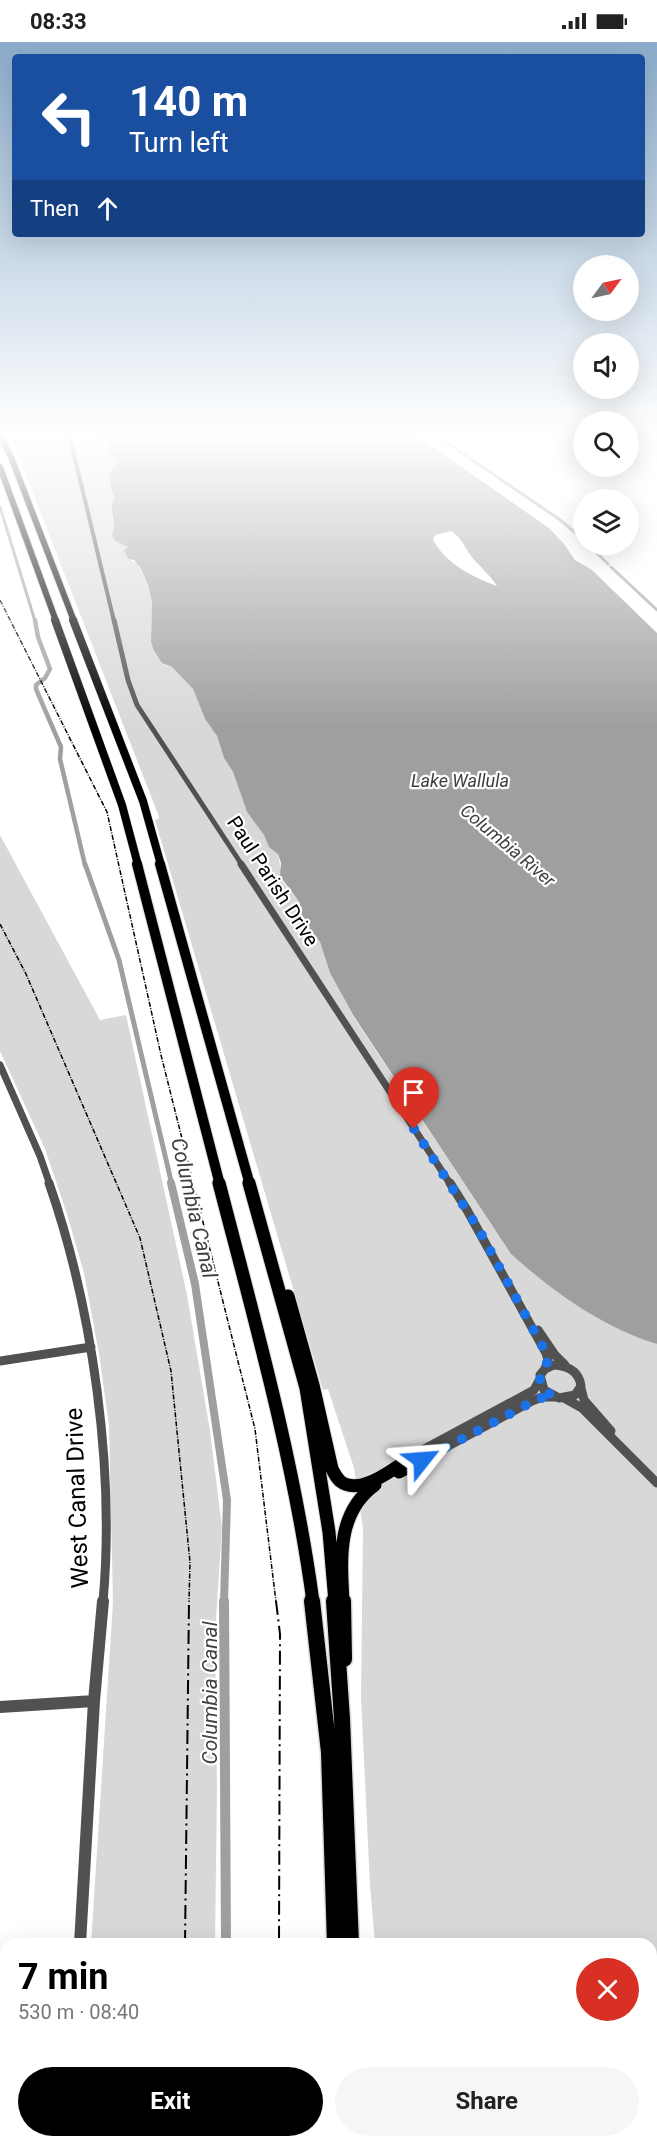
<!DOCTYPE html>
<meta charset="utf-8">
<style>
body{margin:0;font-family:Roboto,sans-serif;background:#f6f6f6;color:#222;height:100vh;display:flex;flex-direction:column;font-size:22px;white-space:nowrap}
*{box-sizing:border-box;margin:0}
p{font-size:20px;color:#767676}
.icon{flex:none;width:33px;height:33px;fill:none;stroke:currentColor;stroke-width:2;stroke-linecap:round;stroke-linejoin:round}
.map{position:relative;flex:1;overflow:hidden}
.side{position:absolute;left:0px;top:1896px;width:657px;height:210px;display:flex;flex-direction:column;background:#fff;border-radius:18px 18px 0 0;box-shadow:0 6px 24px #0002}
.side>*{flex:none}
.hud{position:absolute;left:12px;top:12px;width:633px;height:183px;border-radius:6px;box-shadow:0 6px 24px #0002;background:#1a4fa0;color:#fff;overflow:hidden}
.needle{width:39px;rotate:57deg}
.buttons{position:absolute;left:573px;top:213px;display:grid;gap:12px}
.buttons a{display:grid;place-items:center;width:66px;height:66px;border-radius:50%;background:#fff;box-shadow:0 6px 24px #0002;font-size:30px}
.pin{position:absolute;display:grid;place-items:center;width:51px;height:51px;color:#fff;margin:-62px -26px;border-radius:50% 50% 50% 0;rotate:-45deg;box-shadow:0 0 6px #0007}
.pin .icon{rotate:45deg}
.me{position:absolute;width:66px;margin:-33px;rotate:62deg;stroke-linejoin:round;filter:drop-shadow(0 0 4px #0008)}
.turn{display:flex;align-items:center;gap:21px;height:126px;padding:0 18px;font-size:27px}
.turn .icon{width:78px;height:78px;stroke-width:2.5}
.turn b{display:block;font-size:42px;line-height:51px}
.then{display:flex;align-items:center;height:57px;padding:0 18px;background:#0003;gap:12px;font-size:22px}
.round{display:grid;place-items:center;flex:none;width:63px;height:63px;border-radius:32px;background:#f6f6f6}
.head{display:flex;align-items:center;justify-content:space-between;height:102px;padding:0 18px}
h1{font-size:36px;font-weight:700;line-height:45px;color:#000}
.button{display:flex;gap:12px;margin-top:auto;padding:12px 18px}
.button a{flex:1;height:69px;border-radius:36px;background:#000;color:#fff;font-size:24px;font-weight:700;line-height:69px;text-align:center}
.button a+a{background:#f6f6f6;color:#222}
.status{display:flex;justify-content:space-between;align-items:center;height:42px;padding:0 30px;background:#fff;direction:ltr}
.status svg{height:16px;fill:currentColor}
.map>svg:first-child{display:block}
</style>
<div class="status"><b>08:33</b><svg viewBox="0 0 49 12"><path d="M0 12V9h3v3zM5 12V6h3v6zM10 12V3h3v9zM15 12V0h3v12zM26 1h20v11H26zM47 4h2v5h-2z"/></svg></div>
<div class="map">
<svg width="657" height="2106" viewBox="0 0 657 2106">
<rect width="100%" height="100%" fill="#fff"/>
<path fill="#d8d8d8" d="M 10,392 L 98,392 L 104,395 L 108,410 L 117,420 C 108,430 110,444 115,456 C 108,468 115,484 115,499 L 128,505 L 127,516 L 138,522 L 148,543 L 152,560 L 151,599 L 153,607 L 165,623 L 172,625 L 193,647 L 205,677 L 217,694 L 224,716 L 233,730 L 247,770 L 278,812 L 283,840 L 300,861 L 299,867 L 305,880 L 320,900 L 330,931 L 353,974 L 511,1212 C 553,1249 603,1286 657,1302 L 657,2106 L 390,2106 L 390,2100 L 651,2100 L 651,1902 L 375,1902 L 370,1843 L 361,1656 L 363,1487 L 354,1426 L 328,1347 L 323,1348 L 155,778 L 159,777 L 158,772 Z
M 0,793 L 100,978 L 126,973 L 187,1253 L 210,1389 L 222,1486 L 215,1593 L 217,1746 L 215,1902 L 91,1902 L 113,1560 L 109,1383 L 99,1312 L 84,1231 L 67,1172 L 45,1107 L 0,1009 Z
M 80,2100 L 212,2100 L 212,2106 L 80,2106 Z"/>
<path fill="#9f9f9f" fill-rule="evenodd" d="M 98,392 L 414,392 L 549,486 L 564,502 L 575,518 L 592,528 L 657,591 L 657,1302 C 603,1286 552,1249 511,1212 L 353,973 L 330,931 L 320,900 L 305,881 L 299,867 L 300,861 L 280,834 L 281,821 L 278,812 L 269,805 L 264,793 L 247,770 L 233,730 L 224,716 L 217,694 L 205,677 L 193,647 L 172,625 L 162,621 L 153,607 L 151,599 L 152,560 L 148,543 L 140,525 L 134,518 L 128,517 L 124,508 L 128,505 L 115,499 L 112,493 C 118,480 107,467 115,456 C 109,444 107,430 117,420 L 107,407 C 110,401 103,396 98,392 ZM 451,489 C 463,498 461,499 469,511 C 476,522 489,531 497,544 C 473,535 444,521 433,497 L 435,493 Z
M 651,2020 L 657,2022 L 657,2106 L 524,2106 L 527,2100 L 651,2100 Z"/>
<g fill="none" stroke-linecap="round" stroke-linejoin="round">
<path stroke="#9f9f9f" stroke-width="3" d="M 433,392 L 437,394
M 444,399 L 559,477 L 584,498
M 0,465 L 35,579
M 588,502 L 608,522
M 611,525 L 657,568"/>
<path stroke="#9f9f9f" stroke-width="4.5" d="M 35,578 L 38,595 L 50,627 L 45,636 L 36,643 L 36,647 L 61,705 L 60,717 L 85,823"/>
<path stroke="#9f9f9f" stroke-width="5" d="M 85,822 L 119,918 L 172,1143"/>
<path stroke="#9f9f9f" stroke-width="8" d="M 171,1141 L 195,1242 L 227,1458 L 224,1560"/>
<path stroke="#9f9f9f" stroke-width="10" d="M 224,1559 L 226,1902
M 224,2100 L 224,2106"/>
<g stroke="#dbdbdb" stroke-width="8">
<path id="highway-far4" d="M 0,394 L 11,415 L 74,579
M 0,425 L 56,579"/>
</g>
<g stroke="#dbdbdb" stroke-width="9">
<path id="highway-far3" d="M 55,578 L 122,763 L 138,823
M 73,578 L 143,759 L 161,823"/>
</g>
<g stroke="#dbdbdb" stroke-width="12">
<path id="highway-far2" d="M 137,822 L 220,1143
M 160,822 L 250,1143"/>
</g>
<g stroke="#dbdbdb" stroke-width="15">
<path id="highway-far1" d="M 219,1141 C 255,1280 294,1418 313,1560
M 249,1141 L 306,1346 L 329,1490 L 335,1560
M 288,1254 L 313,1343 L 332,1427 C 334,1431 337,1436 340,1439 C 361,1456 400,1422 417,1411
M 399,1430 L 422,1418
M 343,1560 C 341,1518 336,1471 375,1443"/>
</g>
<g stroke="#dbdbdb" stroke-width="19">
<path id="highway" d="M 312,1559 L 329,1710 L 335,1902
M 334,1559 L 342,1677 L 351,1902
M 343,1559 L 344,1617
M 340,2100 L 341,2106
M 363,2100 L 363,2106"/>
</g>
<path stroke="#515151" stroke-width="4" d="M 69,392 L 114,579"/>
<path stroke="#515151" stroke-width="5" d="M 114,578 L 128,638 L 137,663 L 242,823"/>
<path stroke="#515151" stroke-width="7" d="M 241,822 L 451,1143
M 0,1023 L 40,1114 L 50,1143"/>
<path stroke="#515151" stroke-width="9" d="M 49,1141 C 93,1268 115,1427 103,1560
M 450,1141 L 467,1168 L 546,1311 L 548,1318 L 545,1327
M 538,1288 L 555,1313 L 565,1323
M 0,1319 L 91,1305
M 554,1323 C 568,1324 579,1329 581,1344 L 575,1353 L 559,1356 L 544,1348 L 540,1333 L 545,1327 Z
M 581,1346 L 584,1358 L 611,1389
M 564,1356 L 582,1366 L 657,1441
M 417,1411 L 534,1348 L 540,1337
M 422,1418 L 532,1359 L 542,1355 L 554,1355"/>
<path stroke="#515151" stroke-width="12" d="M 0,1665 L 94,1659
M 80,1902 L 94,1659 L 103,1559
M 68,2106 L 69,2100"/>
<use href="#highway-far4" stroke="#000" stroke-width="6"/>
<use href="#highway-far3" stroke="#000" stroke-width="8"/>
<use href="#highway-far2" stroke="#000" stroke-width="10"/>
<use href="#highway-far1" stroke="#000" stroke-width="13"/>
<use href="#highway" stroke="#000" stroke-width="16"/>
<path stroke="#000" stroke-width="1.5" stroke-dasharray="5 1.5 1 1.5" stroke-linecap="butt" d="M 0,558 L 107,770 L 161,1013 L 255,1387 L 276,1560
M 0,882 L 26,932 L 140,1196 L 171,1329 L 190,1520 L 189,1560"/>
<path stroke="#000" stroke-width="2" stroke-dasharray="14 4.5 2 4.5" stroke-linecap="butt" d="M 276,1559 L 280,1592 L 279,1902
M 185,1902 L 189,1559
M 279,2100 L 279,2106
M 182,2106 L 183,2100"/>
</g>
<linearGradient id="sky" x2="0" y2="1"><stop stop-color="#8baccb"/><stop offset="0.57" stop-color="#fff"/><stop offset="1" stop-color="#fff" stop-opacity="0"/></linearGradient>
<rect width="657" height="687" fill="url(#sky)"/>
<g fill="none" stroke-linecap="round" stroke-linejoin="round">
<path stroke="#1a73e8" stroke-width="10" stroke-dasharray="0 18" d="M 414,1087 L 478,1186 L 546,1311 L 547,1322 L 540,1337 L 544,1348 L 554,1355 L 540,1356 L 422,1418"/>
</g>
<g text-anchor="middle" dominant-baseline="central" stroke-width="4.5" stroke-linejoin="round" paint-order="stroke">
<g font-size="18" font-style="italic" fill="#404040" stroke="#fff">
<text x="460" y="738">Lake Wallula</text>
<text transform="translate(508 803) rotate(40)">Columbia River</text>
</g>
<g font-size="20" fill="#000" stroke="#fff">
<text transform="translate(273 839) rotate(57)">Paul Parish Drive</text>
</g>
<g font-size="21" font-style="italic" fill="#404040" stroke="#fff">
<text transform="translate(194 1166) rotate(77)">Columbia Canal</text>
<text transform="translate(210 1651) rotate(-90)">Columbia Canal</text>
</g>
<g font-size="24" fill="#000" stroke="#fff">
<text transform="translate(77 1456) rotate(-92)">West Canal Drive</text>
</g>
</g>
</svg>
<div class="buttons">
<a><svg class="needle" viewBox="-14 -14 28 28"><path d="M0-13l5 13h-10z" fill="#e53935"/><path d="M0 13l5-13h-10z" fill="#767676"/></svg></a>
<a><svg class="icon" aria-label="sound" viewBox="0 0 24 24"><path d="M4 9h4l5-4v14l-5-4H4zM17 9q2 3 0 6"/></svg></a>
<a><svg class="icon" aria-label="search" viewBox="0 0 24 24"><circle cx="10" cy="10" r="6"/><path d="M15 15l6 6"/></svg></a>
<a><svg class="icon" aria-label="layers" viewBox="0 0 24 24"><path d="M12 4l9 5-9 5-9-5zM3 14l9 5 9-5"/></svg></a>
</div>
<div class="pin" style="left:414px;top:1087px;background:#d93025"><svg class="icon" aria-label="arrive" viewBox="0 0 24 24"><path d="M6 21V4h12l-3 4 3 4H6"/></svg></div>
<svg class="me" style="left:422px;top:1418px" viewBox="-20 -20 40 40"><path d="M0-17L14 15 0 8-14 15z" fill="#1a73e8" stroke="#fff" stroke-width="4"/></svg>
<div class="hud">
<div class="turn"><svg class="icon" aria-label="left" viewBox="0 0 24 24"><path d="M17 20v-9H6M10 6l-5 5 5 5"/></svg><div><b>140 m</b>Turn left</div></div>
<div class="then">Then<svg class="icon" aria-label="ahead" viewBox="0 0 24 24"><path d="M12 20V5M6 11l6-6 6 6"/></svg></div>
</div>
<section class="side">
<div class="head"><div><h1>7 min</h1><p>530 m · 08:40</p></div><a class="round" style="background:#d93025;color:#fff"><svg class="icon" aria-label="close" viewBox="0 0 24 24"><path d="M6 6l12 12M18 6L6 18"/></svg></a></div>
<div class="button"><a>Exit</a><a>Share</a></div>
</section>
</div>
